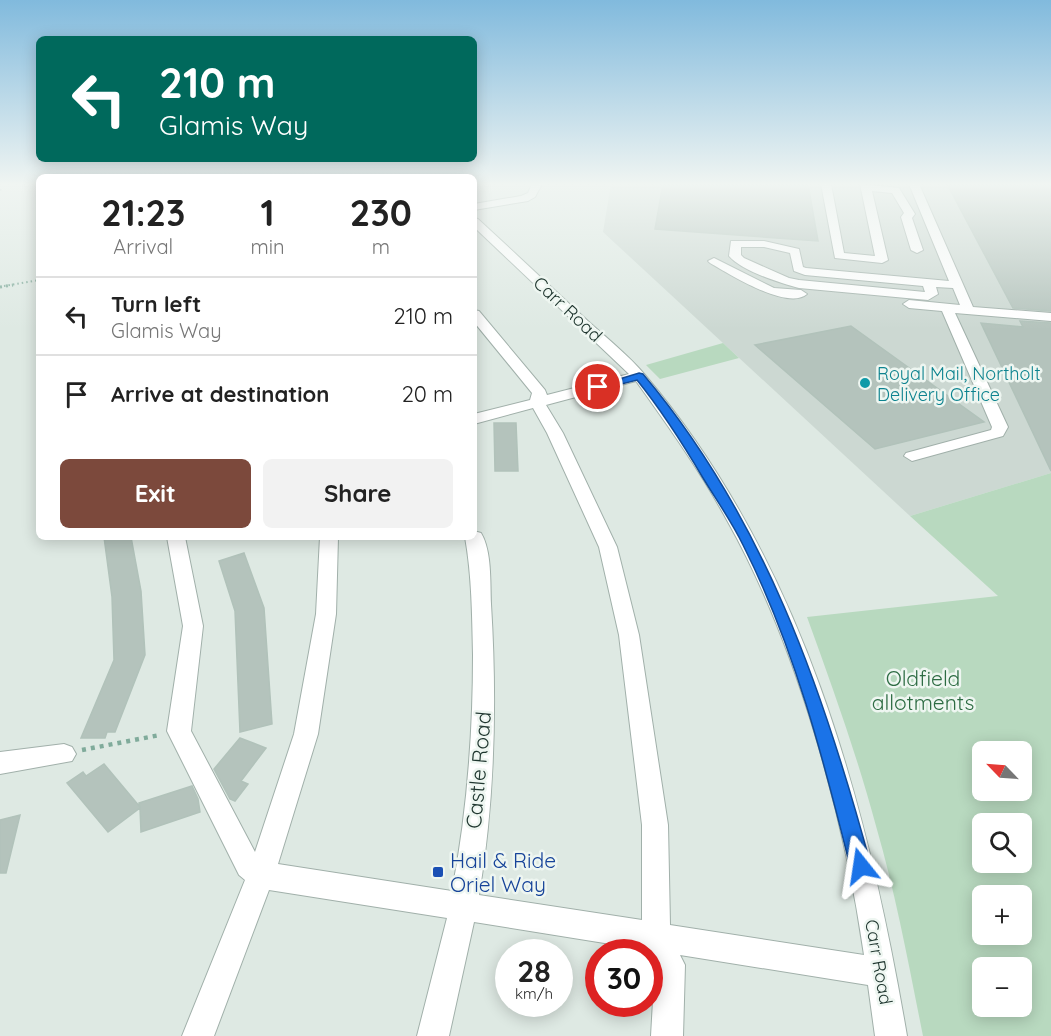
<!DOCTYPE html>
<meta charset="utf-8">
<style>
body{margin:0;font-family:Quicksand,sans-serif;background:#f2f2f2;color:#222;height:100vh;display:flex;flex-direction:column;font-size:22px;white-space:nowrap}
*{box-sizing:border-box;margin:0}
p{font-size:20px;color:#767676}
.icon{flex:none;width:33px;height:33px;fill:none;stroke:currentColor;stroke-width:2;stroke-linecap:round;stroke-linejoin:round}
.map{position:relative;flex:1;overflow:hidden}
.side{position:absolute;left:36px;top:174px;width:441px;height:366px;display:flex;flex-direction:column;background:#fff;border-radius:9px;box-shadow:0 3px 15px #0003}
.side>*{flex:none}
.hud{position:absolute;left:36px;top:36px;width:441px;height:126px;border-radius:9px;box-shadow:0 3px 15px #0003;background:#00695c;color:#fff;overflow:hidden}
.needle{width:39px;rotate:295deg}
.buttons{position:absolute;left:972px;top:741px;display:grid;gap:12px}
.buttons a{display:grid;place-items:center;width:60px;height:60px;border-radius:9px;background:#fff;box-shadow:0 3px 15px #0003;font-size:30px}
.speed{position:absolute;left:495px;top:939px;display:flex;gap:12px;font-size:30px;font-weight:700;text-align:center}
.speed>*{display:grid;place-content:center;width:78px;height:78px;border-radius:50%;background:#fff;box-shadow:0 3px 15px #0003;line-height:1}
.speed small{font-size:15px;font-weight:400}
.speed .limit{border:9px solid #d22;background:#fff;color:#111}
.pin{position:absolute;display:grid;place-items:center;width:51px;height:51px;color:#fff;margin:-26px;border:3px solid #fff;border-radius:50%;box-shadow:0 2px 6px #0007}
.me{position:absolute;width:66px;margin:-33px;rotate:345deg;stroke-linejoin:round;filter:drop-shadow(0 0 4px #0008)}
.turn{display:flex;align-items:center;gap:21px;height:126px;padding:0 24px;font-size:27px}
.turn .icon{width:78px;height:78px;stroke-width:2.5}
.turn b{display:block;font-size:42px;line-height:51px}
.eta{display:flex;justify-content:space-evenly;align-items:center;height:102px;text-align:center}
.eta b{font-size:36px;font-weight:700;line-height:42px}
.primary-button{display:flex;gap:12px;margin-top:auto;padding:12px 24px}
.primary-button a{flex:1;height:69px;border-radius:9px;background:#7c493c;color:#fff;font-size:24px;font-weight:700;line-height:69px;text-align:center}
.primary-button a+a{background:#f2f2f2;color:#222}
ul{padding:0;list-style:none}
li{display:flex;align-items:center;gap:18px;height:78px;padding:0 24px;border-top:2px solid #e0e0e0}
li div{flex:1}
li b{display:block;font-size:22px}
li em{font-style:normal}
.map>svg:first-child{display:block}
</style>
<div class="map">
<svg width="1051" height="1036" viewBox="0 0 1051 1036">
<rect width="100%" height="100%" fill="#dee9e3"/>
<path fill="#ccd8d2" d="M 611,184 L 1051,184 L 1051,473 L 910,516 L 603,232 Z"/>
<path fill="#b8d9bf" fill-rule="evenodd" d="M 723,343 L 739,358 L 660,379 L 646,365 Z
M 1051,473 L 1051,1036 L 923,1036 C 909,966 896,895 876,826 C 857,755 832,686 807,617 L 998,596 L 910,516 ZM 982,752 L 1022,752 L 1022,790 L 982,790 ZM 982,824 L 1022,824 L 1022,862 L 982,862 ZM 982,896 L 1022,896 L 1022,934 L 982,934 ZM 982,968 L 1022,968 L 1022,1006 L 982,1006 Z"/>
<path fill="#b4c3bc" stroke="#b1c2ba" stroke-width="1.5" d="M 663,184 L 808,184 L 818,241 L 655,229 Z
M 947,184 L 1051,184 L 1051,311 L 1013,308 Z
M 1020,321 L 1051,323 L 1051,471 L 981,323 L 1023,327 Z
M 851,326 L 984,422 L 875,449 L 755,345 Z
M 494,423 L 516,423 L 518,471 L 495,471 Z
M 104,537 L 131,537 L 141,591 L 145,655 L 115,732 L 107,732 L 105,738 L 81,738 L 114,660 L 112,597 Z
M 244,553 L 264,608 L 272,724 L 240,732 L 235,611 L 219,561 Z
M 240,738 L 266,748 L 241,781 L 248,784 L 235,801 L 230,799 L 214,769 Z
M 104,764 L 140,807 L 139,803 L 192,786 L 198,799 L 200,812 L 141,832 L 140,808 L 108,832 L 67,783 L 83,772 L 86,776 Z
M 20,815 L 6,873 L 0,873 L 0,820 Z"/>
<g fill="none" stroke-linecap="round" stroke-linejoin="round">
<g stroke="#a1b0aa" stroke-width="2">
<path id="minor" d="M 532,184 L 542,184 L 535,197 L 528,201 L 474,210 L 474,204 L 521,196 L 528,193 Z
M 821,184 L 831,184 L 844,253 L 875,256 L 860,184 L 899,188 L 915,214 L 912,218 L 923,250 L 917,253 L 911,250 L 901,217 L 904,213 L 892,193 L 872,191 L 888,260 L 882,263 L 835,258 Z
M 909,184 L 919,184 L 973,307 L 1051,313 L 1051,321 L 955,313 L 1008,427 L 1003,436 L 912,461 L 904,456 L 906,453 L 991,430 L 992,427 L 942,311 L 909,308 L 903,304 L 909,300 L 960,305 L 953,288 L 936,287 L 938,294 L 928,300 L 799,288 C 780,283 742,271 729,256 L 731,241 L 764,241 L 799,249 L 803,267 L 806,268 L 949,281 ZM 741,247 L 764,247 L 790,253 L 794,271 L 805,275 L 923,286 L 925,292 L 799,280 L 789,278 L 744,258 L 741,255 Z
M 474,218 L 478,219 C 515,253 552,288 590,323 C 608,339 629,356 645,375 C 803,562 867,800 907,1036 L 875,1036 L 868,985 L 680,955 L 685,965 L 683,1036 L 651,1036 L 655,966 L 648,950 L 474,922 L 449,1036 L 417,1036 L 447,918 L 269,890 L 214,1036 L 182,1036 L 245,880 L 239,875 L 167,731 L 183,626 L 167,537 L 185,537 L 203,626 L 191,731 L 255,852 L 294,734 L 316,614 L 320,537 L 338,537 L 336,614 L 318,734 L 278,864 L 452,891 C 467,813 473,734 473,655 C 472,616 472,576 465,537 L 474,537 L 474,531 L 481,533 C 492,551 490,583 491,604 C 497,701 495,799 479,895 L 642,920 L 642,825 L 619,635 L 599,547 L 547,433 L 533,408 L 474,424 L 474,414 L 530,400 L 532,393 L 474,322 L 474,310 L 479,311 L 545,390 L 547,395 L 629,374 L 474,227 ZM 636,381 C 669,427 701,472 728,522 C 797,645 844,815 864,955 L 670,925 L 668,825 L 639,635 L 617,547 L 563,433 L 546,405 Z
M 714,258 L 774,288 L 801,290 L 807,294 C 788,311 729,274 710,263 L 708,261 Z
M 64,744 L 72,747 L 76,754 L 72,761 L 0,774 L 0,752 Z"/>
</g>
<path stroke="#80ab9b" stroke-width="2" stroke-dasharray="1.5 3" stroke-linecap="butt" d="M 0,190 L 4,189
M 4,286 L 39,280"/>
<path stroke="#80ab9b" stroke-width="3" stroke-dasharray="2 4" stroke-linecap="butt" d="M 0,287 L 13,285"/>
<path stroke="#80ab9b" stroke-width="4.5" stroke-dasharray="4 5" stroke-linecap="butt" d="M 82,750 L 160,735"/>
<use href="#minor" fill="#fff" fill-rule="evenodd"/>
</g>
<linearGradient id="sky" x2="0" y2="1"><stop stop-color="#81badd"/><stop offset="0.56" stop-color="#f0f5f2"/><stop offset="1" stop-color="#f0f5f2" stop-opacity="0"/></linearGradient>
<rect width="1051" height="329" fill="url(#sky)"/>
<path fill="#1a73e8" stroke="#114b97" stroke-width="1.5" d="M 639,373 L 643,374 C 763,516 823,688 871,866 L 868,873 L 861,876 L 853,873 L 850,866 C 823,757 794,646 743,545 C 732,522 717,501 703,478 C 683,444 662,411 637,380 L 598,390 L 593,387 Z"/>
<circle fill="#0f9aa8" stroke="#eef6f1" stroke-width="2" cx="865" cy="383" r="6"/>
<rect fill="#1a4fb4" stroke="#eef6f1" stroke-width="2" x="432" y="866" width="12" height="12" rx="3"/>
<g text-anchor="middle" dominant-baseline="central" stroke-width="5" stroke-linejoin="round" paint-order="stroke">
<g font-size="18" fill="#203730" stroke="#eef6f1">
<text transform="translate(568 309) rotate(43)">Carr Road</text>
<text transform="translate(879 962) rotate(80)">Carr Road</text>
</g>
<g font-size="18" fill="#0d838f" stroke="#eef6f1" text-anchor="start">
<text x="877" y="373">Royal Mail, Northolt<tspan x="877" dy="21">Delivery Office</tspan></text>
</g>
<g font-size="21" fill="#2d6c43" stroke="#eef6f1">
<text x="923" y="678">Oldfield<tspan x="923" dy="24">allotments</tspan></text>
</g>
<g font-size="21" fill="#203730" stroke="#eef6f1">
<text transform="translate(478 770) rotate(-85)">Castle Road</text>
</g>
<g font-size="21" fill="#164399" stroke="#eef6f1" text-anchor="start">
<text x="450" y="860">Hail &amp; Ride<tspan x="450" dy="24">Oriel Way</tspan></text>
</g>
</g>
</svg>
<div class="buttons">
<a><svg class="needle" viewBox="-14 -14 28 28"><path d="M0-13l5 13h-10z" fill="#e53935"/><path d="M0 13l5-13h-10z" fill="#767676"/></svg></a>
<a><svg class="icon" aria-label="search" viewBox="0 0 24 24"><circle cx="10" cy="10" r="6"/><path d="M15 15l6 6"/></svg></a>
<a>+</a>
<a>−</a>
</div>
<div class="speed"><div>28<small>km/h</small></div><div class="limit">30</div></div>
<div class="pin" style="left:598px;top:387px;background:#d93025"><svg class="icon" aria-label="arrive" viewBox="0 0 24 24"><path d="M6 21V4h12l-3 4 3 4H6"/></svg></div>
<svg class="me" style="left:861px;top:866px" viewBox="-20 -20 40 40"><path d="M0-17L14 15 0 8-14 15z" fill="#1a73e8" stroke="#fff" stroke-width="4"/></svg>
<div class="hud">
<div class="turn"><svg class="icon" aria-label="left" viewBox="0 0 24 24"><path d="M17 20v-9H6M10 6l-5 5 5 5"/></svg><div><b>210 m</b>Glamis Way</div></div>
</div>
<section class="side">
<div class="eta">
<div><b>21:23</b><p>Arrival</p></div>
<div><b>1</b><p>min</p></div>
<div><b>230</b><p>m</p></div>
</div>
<ul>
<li><svg class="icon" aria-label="left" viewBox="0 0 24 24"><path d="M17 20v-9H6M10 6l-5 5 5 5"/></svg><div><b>Turn left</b><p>Glamis Way</p></div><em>210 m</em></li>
<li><svg class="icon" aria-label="arrive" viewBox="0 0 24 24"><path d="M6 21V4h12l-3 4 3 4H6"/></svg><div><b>Arrive at destination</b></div><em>20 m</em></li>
</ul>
<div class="primary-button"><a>Exit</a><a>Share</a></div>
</section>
</div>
